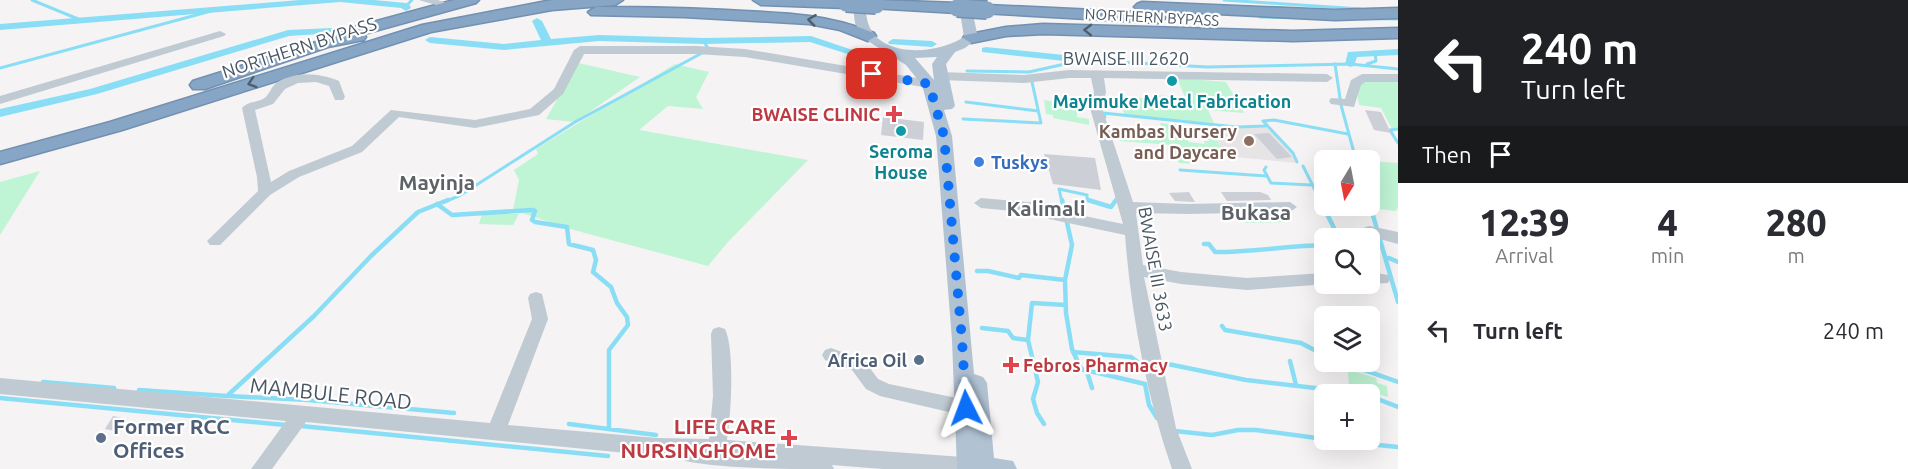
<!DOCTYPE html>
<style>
body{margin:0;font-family:Ubuntu,sans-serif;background:#f2f2f3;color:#2b2b33;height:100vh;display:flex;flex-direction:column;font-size:22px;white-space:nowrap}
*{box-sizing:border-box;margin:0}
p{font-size:20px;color:#7c7c81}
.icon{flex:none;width:33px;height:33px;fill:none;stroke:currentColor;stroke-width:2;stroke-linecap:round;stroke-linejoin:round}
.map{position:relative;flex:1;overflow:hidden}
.side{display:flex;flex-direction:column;background:#fff;width:510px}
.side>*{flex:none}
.banner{background:#202124;color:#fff;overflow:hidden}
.needle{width:39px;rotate:190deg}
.tools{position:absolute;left:1314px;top:150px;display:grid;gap:12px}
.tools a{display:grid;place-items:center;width:66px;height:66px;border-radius:9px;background:#fff;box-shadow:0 6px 24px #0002;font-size:30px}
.pin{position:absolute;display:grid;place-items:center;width:51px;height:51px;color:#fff;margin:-26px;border-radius:12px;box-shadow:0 3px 9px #0006}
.me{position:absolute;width:66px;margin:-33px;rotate:357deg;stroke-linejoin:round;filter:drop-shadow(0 0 4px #0008)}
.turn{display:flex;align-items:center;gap:21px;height:126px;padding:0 24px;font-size:27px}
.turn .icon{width:78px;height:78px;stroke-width:2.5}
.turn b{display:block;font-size:42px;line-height:51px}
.then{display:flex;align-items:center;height:57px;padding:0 24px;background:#0003;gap:12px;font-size:22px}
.eta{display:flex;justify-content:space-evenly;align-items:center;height:102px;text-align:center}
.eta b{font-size:36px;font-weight:800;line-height:42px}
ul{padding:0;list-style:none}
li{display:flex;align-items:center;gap:18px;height:90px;padding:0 24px}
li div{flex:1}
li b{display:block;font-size:22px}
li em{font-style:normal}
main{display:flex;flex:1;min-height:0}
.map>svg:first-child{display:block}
</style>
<main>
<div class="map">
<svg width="1398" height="469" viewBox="0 0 1398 469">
<rect width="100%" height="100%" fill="#f5f3f3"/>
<path fill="#e6e4e5" d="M 1212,125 L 1268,128 L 1292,153 L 1297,163 L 1224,156 Z"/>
<path fill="#bff4d4" d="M 578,63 L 640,77 L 575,122 L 546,119 Z
M 675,64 L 709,72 L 696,97 L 703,109 L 668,106 L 639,130 L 808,160 L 727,243 L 708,266 L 574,230 L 513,210 L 519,180 L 514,170 L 538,154 L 536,149 Z
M 1177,78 L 1226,82 L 1244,113 L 1208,110 L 1214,123 L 1125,116 L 1117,96 L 1155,99 L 1153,95 L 1185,97 Z
M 1365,80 L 1398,81 L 1398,128 L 1392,129 L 1381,108 L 1359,105 L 1356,84 Z
M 1044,100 L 1077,106 L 1077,117 L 1089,119 L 1089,125 L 1053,118 L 1053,115 L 1046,114 Z
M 1160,123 L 1180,125 L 1189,142 L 1205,144 L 1204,141 L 1209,141 L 1204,132 L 1213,132 L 1221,148 L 1210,148 L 1215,158 L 1192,156 L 1196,164 L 1179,163 L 1171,145 L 1120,141 L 1116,129 L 1163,133 Z
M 1370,161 L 1398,163 L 1398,208 L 1395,211 L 1378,209 Z
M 40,171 L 0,235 L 0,182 Z
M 1237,211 L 1285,211 L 1288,214 L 1285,215 L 1290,222 L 1246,223 Z
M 482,214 L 519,214 L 513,225 L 479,224 Z
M 1347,365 L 1356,367 L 1356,372 L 1376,378 L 1377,383 L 1387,386 L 1388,397 L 1349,385 Z"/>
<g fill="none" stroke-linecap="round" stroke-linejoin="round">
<path stroke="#89def5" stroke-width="3" d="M 32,0 L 83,21
M 1224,0 L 1361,9
M 406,6 L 412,0
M 1260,17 L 1398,19
M 704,41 L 708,49
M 1335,64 L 1341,105 L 1356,160
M 1367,64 L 1376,61 L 1375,52
M 0,68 L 211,11
M 967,71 L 1029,72 L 1083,60 L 1207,67 L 1350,64 L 1398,69
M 966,102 L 1038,111
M 1105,117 L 1103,113 L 1236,127 L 1267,126
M 963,119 L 1041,123 L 1032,82
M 1398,129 L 1390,130 L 1398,143
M 1297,162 L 1293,153 L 1263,121 L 1274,120 L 1348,134
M 1303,166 L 1321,202
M 1266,167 L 1264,170 L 1271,183 L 1311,185
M 1180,170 L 1266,176
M 444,202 L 459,196 L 575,122 L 702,53
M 1062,202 L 1059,189 L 1087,195 L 1087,200 L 1093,202
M 1115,202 L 1118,197"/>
<path stroke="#89def5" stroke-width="4.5" d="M 1062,200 L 1072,245 L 1065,280 L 1066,313 L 1072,349 L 1081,369 L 1145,384 L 1149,405 L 1157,418
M 1088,200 L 1111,207 L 1116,200
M 1320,200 L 1339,238
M 437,204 L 452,215 L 532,210 L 535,211 L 532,220 L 535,222 L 567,227 L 569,244 L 593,250 L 596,260 L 593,272 L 611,287 L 617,303 L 627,317 L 628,325 L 609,350 L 609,429
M 1370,205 L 1398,302
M 1204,244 L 1209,244 L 1215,252 C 1252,252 1287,246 1324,245
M 1389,258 L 1398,262
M 977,271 L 988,271 L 1019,278 L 1021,275 L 1065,280
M 1222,326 L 1225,330 L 1301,343 L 1324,355
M 982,328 L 1008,331 L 1013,338 L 1028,340
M 1073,352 L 1131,357 L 1143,366
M 1290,361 L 1296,385
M 1341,362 L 1398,382
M 1163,363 L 1246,380 L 1366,394
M 1084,370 L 1087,372 L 1092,388
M 43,382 L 114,388
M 139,390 L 227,396 L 314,316 L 371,256 L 418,212 L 448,200
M 228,396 L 308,400 L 454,413
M 1370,396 L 1398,407
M 0,398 L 286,425
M 569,424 L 656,435
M 1044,424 L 1037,413 L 1033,399 L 1038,382 L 1028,340 L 1032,303 L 1066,305
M 301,426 L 608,456
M 1175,431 L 1212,435 L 1238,430 L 1256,430 L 1324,439
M 1329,440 L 1398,447"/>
<path fill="#89def5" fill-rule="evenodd" d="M 300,0 L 374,0 L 406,3 L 409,4 L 411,8 L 406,11 L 401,8 L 340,2 L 0,30 L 0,24 Z
M 537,18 L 542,21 L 551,39 L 599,35 L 704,38 L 811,36 L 888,62 L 883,65 L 879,64 L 810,42 L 704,44 L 599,41 L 504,50 L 430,43 L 425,40 L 430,37 L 504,44 L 541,40 L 532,21 Z
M 332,28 L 336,29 L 336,33 L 289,36 L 97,94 L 0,117 L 0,109 L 90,89 L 288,30 Z
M 893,39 L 932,41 L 937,44 L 932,47 L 889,44 L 888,42 Z
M 986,47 L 1083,57 L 1088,60 L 1083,63 L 982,52 L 982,48 Z
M 1398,49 L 1398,55 L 1357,57 L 1354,66 L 1350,67 L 1345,64 L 1348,52 Z"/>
</g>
<path fill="#cccfd5" d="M 1365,110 L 1381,112 L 1391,133 L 1374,130 Z
M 883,117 L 924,122 L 923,140 L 881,135 Z
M 1269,133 L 1292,157 L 1277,159 L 1254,134 Z
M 1044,154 L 1095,158 L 1101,190 L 1053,184 Z
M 1189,192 L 1195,202 L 1175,201 L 1169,193 Z
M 1221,192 L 1260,192 L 1268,195 L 1271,200 L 1227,201 Z
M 113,416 L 127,419 L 116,431 L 105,429 Z"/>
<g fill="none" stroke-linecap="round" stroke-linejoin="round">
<g stroke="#7290b1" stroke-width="3">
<path id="highway" d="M 454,0 L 479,0 L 476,3 L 364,34 L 366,37 L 364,40 L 328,47 L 205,89 L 193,89 L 190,85 L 193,81 L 335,36 L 336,32 Z
M 552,0 L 623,0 L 615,5 L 552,10 L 431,32 L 122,130 L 0,164 L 0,152 L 110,122 L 422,25 Z
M 753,0 L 852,0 L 854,3 L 846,8 L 761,5 Z
M 876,0 L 957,3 L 965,8 L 957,13 L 871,8 L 868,5 Z
M 1142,2 L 1335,10 L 1398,8 L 1398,18 L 1335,20 L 1137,10 L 1134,7 L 1137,4 Z
M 987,5 L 1158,13 L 1166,18 L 1158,23 L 982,13 L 979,10 L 982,7 Z
M 596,7 C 645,7 694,8 743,11 C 789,13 831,15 874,33 L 876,36 L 868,41 L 840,30 L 809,24 L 684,17 L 591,15 L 588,12 Z
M 1043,24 L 1293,31 L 1398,28 L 1398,38 L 1293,41 L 1043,34 L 1006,36 L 971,43 L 963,38 L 965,35 L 1006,27 Z"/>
</g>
<path fill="#c0cad3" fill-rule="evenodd" d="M 419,0 L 438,0 L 451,5 L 446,8 Z
M 220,31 L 226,34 L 224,36 L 0,104 L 0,96 Z
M 580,46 L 696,46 L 745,49 L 929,80 L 935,84 L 929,88 L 745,57 L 696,54 L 584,54 L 563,94 L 539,115 L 475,128 L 399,117 L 362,152 L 299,177 L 270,195 L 220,245 L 210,245 L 207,241 L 258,191 L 257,177 L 242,108 C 248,101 255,103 263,99 C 269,96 270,89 275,84 C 293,70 320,73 339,81 L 345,97 L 343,100 L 335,100 L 329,86 L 316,82 L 298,83 L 285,89 L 273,104 L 255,110 L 271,182 L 289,171 L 352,146 L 391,110 L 475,120 L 530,109 L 554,89 L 574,50 Z
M 1069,70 L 1327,74 L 1333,78 L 1327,82 L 1104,78 L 1106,92 L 1102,108 L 1133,202 L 1188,204 L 1290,202 L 1297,207 L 1290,212 L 1188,214 L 1136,213 L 1143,265 L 1181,272 L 1247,278 L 1324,273 L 1324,284 L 1329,284 L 1247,290 L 1181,284 L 1144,277 L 1176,428 L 1192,469 L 1172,469 C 1146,394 1131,314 1125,235 L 1054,220 L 1049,219 L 1046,214 L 981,208 L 974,203 L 981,198 L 1052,204 L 1057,205 L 1060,211 L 1123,224 L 1090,108 L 1094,92 L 1091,78 L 1069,78 L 1024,83 L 940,80 L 934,76 L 940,72 L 1024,75 Z
M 1362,74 L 1398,74 L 1398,82 L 1365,82 L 1361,85 L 1354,107 L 1331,104 L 1329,101 L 1331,98 L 1345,99 L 1351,80 Z
M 1370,226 L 1398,232 L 1398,244 L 1365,235 L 1363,231 L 1365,227 Z
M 1370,272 L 1388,275 L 1390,279 L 1388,283 L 1368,284 Z
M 536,292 L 542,294 L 548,319 L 508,425 L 657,438 L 709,439 L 713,396 L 711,334 L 713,329 L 719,327 L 725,329 C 735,349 731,417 727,440 L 977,458 L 984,461 L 987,467 L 986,469 L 883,469 L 832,465 L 834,469 C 791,469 725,469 685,461 L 683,456 L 657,456 L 306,422 L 272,469 L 251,469 L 286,421 L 0,394 L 0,378 L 490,423 L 532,319 L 528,298 L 530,294 Z
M 831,348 L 864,360 L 878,379 L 889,384 L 966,400 L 972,402 L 975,408 L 972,414 L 966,416 L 880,396 L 866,389 L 852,370 L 825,360 L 822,355 L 825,350 Z"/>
<path fill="#b1c2d3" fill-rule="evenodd" d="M 852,0 L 864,0 C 866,9 866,20 870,28 C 886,59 940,53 964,37 L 958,0 L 970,0 L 978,38 L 965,48 L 955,52 L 946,64 L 955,106 L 952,109 L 944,110 L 952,136 L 974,374 L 983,377 L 987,383 L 994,458 L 1013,461 L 1017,469 L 957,469 L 952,340 L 936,136 L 922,85 L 906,65 L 863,38 L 855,23 ZM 937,57 L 932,64 L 934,80 L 915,58 Z"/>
<use href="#highway" fill="#87a5c5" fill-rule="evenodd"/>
<g stroke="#7290b1" stroke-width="20" stroke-linecap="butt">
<path id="highway-bridge" d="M 846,3 L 876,5
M 957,8 L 987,10"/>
</g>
<use href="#highway-bridge" stroke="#87a5c5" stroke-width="17"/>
</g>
<defs><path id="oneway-chevron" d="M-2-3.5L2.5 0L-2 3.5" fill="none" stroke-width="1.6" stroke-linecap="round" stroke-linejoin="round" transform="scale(1.5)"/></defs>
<g stroke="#4e5e6d">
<use href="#oneway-chevron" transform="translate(812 20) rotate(-173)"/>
<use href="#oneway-chevron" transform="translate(1088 30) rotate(-179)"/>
<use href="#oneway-chevron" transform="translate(252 83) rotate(162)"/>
</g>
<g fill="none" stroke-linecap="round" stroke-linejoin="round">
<path stroke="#0b70f7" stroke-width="10" stroke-dasharray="0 18" d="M 872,74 L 929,84 L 944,136 L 962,340 L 966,408"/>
</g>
<g fill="#0f9aa8" stroke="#fff" stroke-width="2">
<circle cx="1172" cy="81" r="6"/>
<circle cx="901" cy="131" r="6"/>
</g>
<g fill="#e0444e" stroke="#fff" stroke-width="2">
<path d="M891 105h6v6h6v6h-6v6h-6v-6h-6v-6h6z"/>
<path d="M1008 356h6v6h6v6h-6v6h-6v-6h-6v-6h6z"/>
<path d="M786 429h6v6h6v6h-6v6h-6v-6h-6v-6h6z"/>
</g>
<circle fill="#8d6e63" stroke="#fff" stroke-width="2" cx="1249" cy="141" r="6"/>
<circle fill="#3f7fe0" stroke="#fff" stroke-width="2" cx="979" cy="162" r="6"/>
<g fill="#5c6f8a" stroke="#fff" stroke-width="2">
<circle cx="919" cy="360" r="6"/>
<circle cx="101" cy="438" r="6"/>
</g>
<g text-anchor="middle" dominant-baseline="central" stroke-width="4.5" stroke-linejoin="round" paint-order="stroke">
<g font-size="15" fill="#485663" stroke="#fff">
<text transform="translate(1152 17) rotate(3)">NORTHERN BYPASS</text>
</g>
<g font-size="18" fill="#485663" stroke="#fff">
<text transform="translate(299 47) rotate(-18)">NORTHERN BYPASS</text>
<text x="1126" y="58">BWAISE III 2620</text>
<text transform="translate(1156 269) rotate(80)">BWAISE III 3633</text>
</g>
<g font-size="18" font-weight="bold" fill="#0d838f" stroke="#fff">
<text x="1172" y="101">Mayimuke Metal Fabrication</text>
<text x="901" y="151">Seroma<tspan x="901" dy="21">House</tspan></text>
</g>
<g font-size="18" font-weight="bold" fill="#be3a42" stroke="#fff" text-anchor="end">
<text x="880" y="114">BWAISE CLINIC</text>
<text x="1023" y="365" text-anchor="start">Febros Pharmacy</text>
</g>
<g font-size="18" font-weight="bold" fill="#785e54" stroke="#fff" text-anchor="end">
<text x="1237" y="131">Kambas Nursery<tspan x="1237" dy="21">and Daycare</tspan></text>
</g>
<g font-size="18" font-weight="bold" fill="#366cbe" stroke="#fff" text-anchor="start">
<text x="991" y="162">Tuskys</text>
</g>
<g font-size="18" font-weight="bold" fill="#4e5e75" stroke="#fff" text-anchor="end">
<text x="907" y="360">Africa Oil</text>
</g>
<g font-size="21" font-weight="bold" fill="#5e6369" stroke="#fff">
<text x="437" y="182">Mayinja</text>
<text x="1046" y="208">Kalimali</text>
<text x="1256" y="212">Bukasa</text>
</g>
<g font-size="21" fill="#485663" stroke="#fff">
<text transform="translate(331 393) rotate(6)">MAMBULE ROAD</text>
</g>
<g font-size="21" font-weight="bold" fill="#4e5e75" stroke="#fff" text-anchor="start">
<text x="113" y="426">Former RCC<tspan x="113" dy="24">Offices</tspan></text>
</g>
<g font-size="21" font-weight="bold" fill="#be3a42" stroke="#fff" text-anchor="end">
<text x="776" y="426">LIFE CARE<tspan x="776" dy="24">NURSINGHOME</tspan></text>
</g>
</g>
</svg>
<div class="tools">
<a><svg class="needle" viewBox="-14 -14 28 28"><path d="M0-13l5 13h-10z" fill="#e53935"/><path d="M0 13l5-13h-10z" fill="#7c7c81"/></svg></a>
<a><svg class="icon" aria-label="search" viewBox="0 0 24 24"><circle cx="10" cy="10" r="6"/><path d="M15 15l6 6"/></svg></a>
<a><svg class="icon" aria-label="layers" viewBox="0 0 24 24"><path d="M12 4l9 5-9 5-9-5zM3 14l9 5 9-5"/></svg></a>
<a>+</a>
</div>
<div class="pin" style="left:872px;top:74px;background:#d93025"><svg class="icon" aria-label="arrive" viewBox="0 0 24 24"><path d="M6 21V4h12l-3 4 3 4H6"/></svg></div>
<svg class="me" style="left:966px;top:408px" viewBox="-20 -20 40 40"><path d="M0-17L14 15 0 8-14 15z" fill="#0b70f7" stroke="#fff" stroke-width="4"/></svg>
</div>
<section class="side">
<div class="banner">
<div class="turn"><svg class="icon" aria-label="left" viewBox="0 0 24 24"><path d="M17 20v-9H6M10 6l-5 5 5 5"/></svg><div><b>240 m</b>Turn left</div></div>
<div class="then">Then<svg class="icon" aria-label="arrive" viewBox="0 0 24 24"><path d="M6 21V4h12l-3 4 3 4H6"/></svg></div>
</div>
<div class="eta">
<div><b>12:39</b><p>Arrival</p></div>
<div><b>4</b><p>min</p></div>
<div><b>280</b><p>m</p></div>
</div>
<ul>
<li><svg class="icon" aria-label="left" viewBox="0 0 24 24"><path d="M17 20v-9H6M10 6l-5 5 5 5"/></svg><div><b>Turn left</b></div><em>240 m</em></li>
</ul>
</section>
</main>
